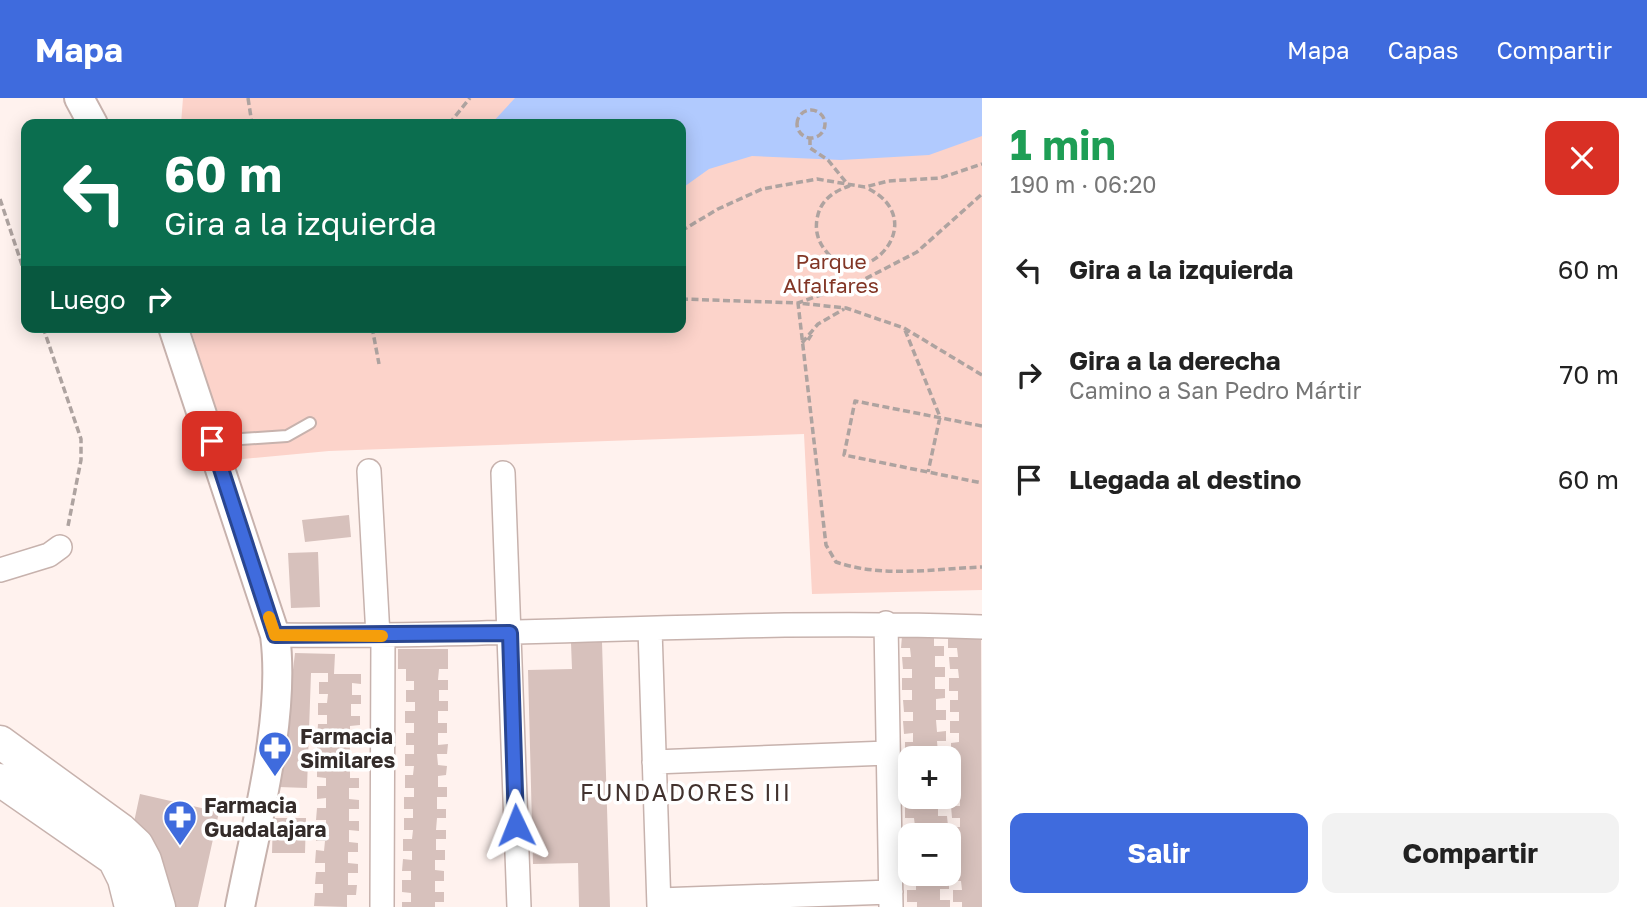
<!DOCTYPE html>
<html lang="es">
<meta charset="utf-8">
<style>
body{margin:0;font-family:"Golos Text",sans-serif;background:#f2f2f2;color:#222;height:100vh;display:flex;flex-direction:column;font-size:26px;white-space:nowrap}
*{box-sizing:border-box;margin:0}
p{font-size:23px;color:#767676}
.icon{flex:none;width:38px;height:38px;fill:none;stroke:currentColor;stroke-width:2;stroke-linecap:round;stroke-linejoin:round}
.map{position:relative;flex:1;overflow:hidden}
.drawer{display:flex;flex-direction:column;background:#fff;width:665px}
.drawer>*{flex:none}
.guide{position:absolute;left:21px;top:21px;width:665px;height:214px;border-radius:14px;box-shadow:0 4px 18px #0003;background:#0b6e4f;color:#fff;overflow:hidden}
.controls{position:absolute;left:898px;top:648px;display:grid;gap:14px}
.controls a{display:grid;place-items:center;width:63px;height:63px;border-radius:14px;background:#fff;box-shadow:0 4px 18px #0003;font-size:35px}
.pin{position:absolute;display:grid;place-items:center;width:60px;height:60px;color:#fff;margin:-30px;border-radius:14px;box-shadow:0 4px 10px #0006}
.me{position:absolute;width:77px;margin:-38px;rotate:358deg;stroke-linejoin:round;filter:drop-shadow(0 0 5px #0008)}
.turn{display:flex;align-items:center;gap:24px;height:147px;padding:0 28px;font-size:32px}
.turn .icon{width:91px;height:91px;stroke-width:2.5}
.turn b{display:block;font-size:49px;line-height:60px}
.then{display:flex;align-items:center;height:66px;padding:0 28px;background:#0003;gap:14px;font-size:26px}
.round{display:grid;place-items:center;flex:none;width:74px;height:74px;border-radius:14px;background:#f2f2f2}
.head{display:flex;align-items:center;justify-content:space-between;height:119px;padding:0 28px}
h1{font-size:42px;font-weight:700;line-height:52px;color:#1e9e55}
.action{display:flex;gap:14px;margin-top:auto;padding:14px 28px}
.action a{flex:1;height:80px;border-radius:14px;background:#3f6bdd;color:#fff;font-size:28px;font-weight:700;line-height:80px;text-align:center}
.action a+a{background:#f2f2f2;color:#222}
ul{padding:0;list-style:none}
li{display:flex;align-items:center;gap:21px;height:105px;padding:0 28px}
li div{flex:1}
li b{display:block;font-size:26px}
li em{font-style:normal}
header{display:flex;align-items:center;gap:42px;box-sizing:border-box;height:98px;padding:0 35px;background:#3f6bdd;color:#fff}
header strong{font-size:33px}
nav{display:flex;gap:38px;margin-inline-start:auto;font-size:24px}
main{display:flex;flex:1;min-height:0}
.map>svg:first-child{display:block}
</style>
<header>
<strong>Mapa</strong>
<nav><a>Mapa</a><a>Capas</a><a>Compartir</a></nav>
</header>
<main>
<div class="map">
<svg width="982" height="809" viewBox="0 0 982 809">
<rect width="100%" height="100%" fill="#fff2ee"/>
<path fill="#fcd3ca" d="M 183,0 L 982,0 L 982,492 L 812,496 L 804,336 L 329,353 L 232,362 L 190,229 L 681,229 L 681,26 L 181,26 Z"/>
<path fill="#b1cafe" d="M 515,0 L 982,0 L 982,38 L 929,57 L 841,62 L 752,58 L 709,71 L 681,91 L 681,26 L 491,26 Z"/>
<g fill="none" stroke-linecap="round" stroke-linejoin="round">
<path stroke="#b1cafe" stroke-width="23" d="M 0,664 L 31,685"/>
</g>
<path fill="#d7c1bc" d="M 349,417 L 351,439 L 305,444 L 302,422 Z
M 318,454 L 320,509 L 291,510 L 288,455 Z
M 934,537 L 934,548 L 944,548 L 944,558 L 935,558 L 935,569 L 945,569 L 945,579 L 935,579 L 935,591 L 945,591 L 945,600 L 936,601 L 936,612 L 946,612 L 946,622 L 936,622 L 937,634 L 946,633 L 946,643 L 937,643 L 938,655 L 947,655 L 947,660 L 914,660 L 914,657 L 905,657 L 905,644 L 913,644 L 913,635 L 904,636 L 903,623 L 913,623 L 913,614 L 904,614 L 903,602 L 912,602 L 912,592 L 902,592 L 902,580 L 912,580 L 912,571 L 903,571 L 902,559 L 911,559 L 910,550 L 901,550 L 902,538 Z
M 981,537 L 982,809 L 962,809 L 962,804 L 953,804 L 953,792 L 962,792 L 961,783 L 953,783 L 952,771 L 961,771 L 961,762 L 952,762 L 952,750 L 960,750 L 960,740 L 951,740 L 951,729 L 960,729 L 960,720 L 952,720 L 951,708 L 960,708 L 960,699 L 951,700 L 951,687 L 960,687 L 960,678 L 951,679 L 951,666 L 961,666 L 960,657 L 951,657 L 951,645 L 959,644 L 959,635 L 950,635 L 950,623 L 959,623 L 959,614 L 950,614 L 950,602 L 958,602 L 958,593 L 949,593 L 949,580 L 959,580 L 958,571 L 950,571 L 949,559 L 958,559 L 957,550 L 948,550 L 948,538 Z
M 602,544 L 610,809 L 579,809 L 578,765 L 533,766 L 528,572 L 572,571 L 571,545 Z
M 398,551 L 448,551 L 448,571 L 439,571 L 438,582 L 448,582 L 448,592 L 439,592 L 439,603 L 448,603 L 448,613 L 438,613 L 438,625 L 447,625 L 447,635 L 438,635 L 438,647 L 448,646 L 447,656 L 437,656 L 438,667 L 447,668 L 446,677 L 438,678 L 438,689 L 447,689 L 447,699 L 437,699 L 437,711 L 446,711 L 446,720 L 437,720 L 436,732 L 446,732 L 446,741 L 436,741 L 436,752 L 445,752 L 445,762 L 435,762 L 435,772 L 444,773 L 444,783 L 435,783 L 435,794 L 444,794 L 444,804 L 435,804 L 435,809 L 402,809 L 402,804 L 411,804 L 411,795 L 402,794 L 402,782 L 411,782 L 411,773 L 402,773 L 403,761 L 412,762 L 412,753 L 403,753 L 403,741 L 412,741 L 413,732 L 404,732 L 404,720 L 413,720 L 413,711 L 404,711 L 404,699 L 414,699 L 414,690 L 405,690 L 405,677 L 413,677 L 414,668 L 405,668 L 405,656 L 414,656 L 414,647 L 406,647 L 406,635 L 414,635 L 414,625 L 405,625 L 405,613 L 415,613 L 415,604 L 406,604 L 406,592 L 414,592 L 414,583 L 406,583 L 406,571 L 398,571 Z
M 295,555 L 335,556 L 334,576 L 361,576 L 361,586 L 352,585 L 352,597 L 361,597 L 361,606 L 351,606 L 351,618 L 360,618 L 360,627 L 350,628 L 350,639 L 359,639 L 359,649 L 350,649 L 349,660 L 359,659 L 359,670 L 350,669 L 350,680 L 359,680 L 359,690 L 349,690 L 349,701 L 359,702 L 359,711 L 349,711 L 349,723 L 359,723 L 359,733 L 349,732 L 349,744 L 358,745 L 358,754 L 348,754 L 348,765 L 358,766 L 358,775 L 348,775 L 348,787 L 357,787 L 356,797 L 347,797 L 347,809 L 314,808 L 315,795 L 323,795 L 323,786 L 315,786 L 316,774 L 325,774 L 325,765 L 315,765 L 316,752 L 324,753 L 325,743 L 316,743 L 317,731 L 326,731 L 326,722 L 316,722 L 317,710 L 326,710 L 326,700 L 317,701 L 317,688 L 326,688 L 326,680 L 317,679 L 317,668 L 326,668 L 326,659 L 317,659 L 317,647 L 326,648 L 326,639 L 317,639 L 318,626 L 327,626 L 327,617 L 318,617 L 318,605 L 327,605 L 328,596 L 319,596 L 319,584 L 328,584 L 328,575 L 311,575 L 307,690 L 279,689 Z
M 904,666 L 910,666 L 910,678 L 905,678 Z
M 905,687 L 910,687 L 910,699 L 905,699 Z
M 140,696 L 219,714 L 198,809 L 174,809 L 134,724 Z
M 914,698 L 947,698 L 947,707 L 938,707 L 938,718 L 947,718 L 948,728 L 937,728 L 938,737 L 910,737 L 910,740 L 905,740 L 905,729 L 915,728 L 914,720 L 905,720 L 905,708 L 914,708 Z
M 273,720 L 306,720 L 305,755 L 272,755 Z
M 906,750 L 910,750 L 910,762 L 906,762 Z
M 906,771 L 910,771 L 910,775 L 939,775 L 939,781 L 949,781 L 949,791 L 940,791 L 940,802 L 950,802 L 950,809 L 917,809 L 917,804 L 907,804 L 907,792 L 916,792 L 916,783 L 907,783 Z"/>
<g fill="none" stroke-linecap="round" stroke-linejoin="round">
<g stroke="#c7b2ad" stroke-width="14">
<path id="service" d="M 212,343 L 287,338 L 310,325"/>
</g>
<g stroke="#c7b2ad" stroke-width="26">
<path id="minor" d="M 369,373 L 378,538
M 503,375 L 519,809
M 0,472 L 49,457 L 60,449
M 886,525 L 891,809
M 650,531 L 659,809
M 275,537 C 511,540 746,520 982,529
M 654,664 L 888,655
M 659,802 L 891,794
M 382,809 L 383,538"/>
</g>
<g stroke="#c7b2ad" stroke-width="32">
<path id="tertiary" d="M 79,0 L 93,26
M 173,229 L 275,537 C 286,618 256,727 240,809"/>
</g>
<g stroke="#c7b2ad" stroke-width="35">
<path id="secondary" d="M 0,644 L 121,732 L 137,747 L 145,762 L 159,809
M 0,682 L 114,761 L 124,781 L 131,809"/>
</g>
<path stroke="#aea3a0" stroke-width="3.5" stroke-dasharray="7 3.5" stroke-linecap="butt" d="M 248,0 L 252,26
M797 26a14 14 0 1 1 28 0a14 14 0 1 1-28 0Z
M 449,26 L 470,0
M 810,40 L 810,50 L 828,62 L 849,88 C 832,94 820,103 817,121 C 815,133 818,143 825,152 C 861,201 935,123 867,90
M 0,101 L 26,179
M 681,133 L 718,111 L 762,91 L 817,81 L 865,89 L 888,83 L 940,80 L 982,66
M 681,201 L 798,205 L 863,182 L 917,154 L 982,96
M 43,229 L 81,341 L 81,362 L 68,428
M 372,229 L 379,266
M 905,232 L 940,319 L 928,374
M 808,242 L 813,234
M 802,245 L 818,226 L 844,211
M 982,277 L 904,230 L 846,210 L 798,205 L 826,447 L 836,464 C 882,480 934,471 982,469
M 982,328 L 855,303 L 844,357 L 982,385"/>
<use href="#service" stroke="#fff" stroke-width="10"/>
<use href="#minor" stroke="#fff" stroke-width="23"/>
<use href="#tertiary" stroke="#fff" stroke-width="28"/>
<use href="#secondary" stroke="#fff" stroke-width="32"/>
</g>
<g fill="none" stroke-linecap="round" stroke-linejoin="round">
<g stroke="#294690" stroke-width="18">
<path id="route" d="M 212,343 L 275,537 L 510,535 L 516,727"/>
</g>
<use href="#route" stroke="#3f6bdd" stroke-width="12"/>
<path stroke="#f59e0b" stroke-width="12" d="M 269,519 L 275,537 L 382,538"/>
</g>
<defs>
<g id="pharmacy-pin" transform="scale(1.75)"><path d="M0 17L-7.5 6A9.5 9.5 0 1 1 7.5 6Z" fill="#3f6bdd" stroke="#fff"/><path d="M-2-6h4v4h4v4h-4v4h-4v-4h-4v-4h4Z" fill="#fff"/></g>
</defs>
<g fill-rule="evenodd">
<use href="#pharmacy-pin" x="275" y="650"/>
<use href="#pharmacy-pin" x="180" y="719"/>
</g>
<g text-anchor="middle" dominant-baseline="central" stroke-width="7" stroke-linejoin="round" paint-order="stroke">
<g font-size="21" fill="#823626" stroke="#fff">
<text x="831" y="163">Parque<tspan x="831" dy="24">Alfalfares</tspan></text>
</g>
<g font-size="21" font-weight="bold" fill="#342c2a" stroke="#fff" text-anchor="start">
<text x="300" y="638">Farmacia<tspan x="300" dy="24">Similares</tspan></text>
<text x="204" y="707">Farmacia<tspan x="204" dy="24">Guadalajara</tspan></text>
</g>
<g font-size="23" letter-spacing="2" fill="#42322e" stroke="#fff">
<text x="686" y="694">FUNDADORES III</text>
</g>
</g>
</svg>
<div class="controls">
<a>+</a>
<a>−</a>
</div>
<div class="pin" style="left:212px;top:343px;background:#d93025"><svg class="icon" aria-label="arrive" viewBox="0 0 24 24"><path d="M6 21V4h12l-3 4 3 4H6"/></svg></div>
<svg class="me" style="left:516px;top:727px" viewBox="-20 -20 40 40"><path d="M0-17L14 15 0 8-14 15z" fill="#3f6bdd" stroke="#fff" stroke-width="4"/></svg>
<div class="guide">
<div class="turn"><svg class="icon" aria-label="left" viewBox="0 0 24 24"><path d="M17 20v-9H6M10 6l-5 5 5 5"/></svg><div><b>60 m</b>Gira a la izquierda</div></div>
<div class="then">Luego<svg class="icon" aria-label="right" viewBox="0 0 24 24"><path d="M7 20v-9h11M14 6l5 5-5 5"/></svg></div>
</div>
</div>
<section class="drawer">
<div class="head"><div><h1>1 min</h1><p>190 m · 06:20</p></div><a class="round" style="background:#d93025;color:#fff"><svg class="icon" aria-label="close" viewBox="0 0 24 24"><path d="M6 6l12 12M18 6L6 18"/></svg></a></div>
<ul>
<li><svg class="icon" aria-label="left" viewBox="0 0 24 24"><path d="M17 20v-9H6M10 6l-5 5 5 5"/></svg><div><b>Gira a la izquierda</b></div><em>60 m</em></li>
<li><svg class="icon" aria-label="right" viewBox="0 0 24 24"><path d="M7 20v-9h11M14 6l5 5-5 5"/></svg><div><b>Gira a la derecha</b><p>Camino a San Pedro Mártir</p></div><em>70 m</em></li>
<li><svg class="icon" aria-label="arrive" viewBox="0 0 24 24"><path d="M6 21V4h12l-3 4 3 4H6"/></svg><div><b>Llegada al destino</b></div><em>60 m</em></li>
</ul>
<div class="action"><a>Salir</a><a>Compartir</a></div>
</section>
</main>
